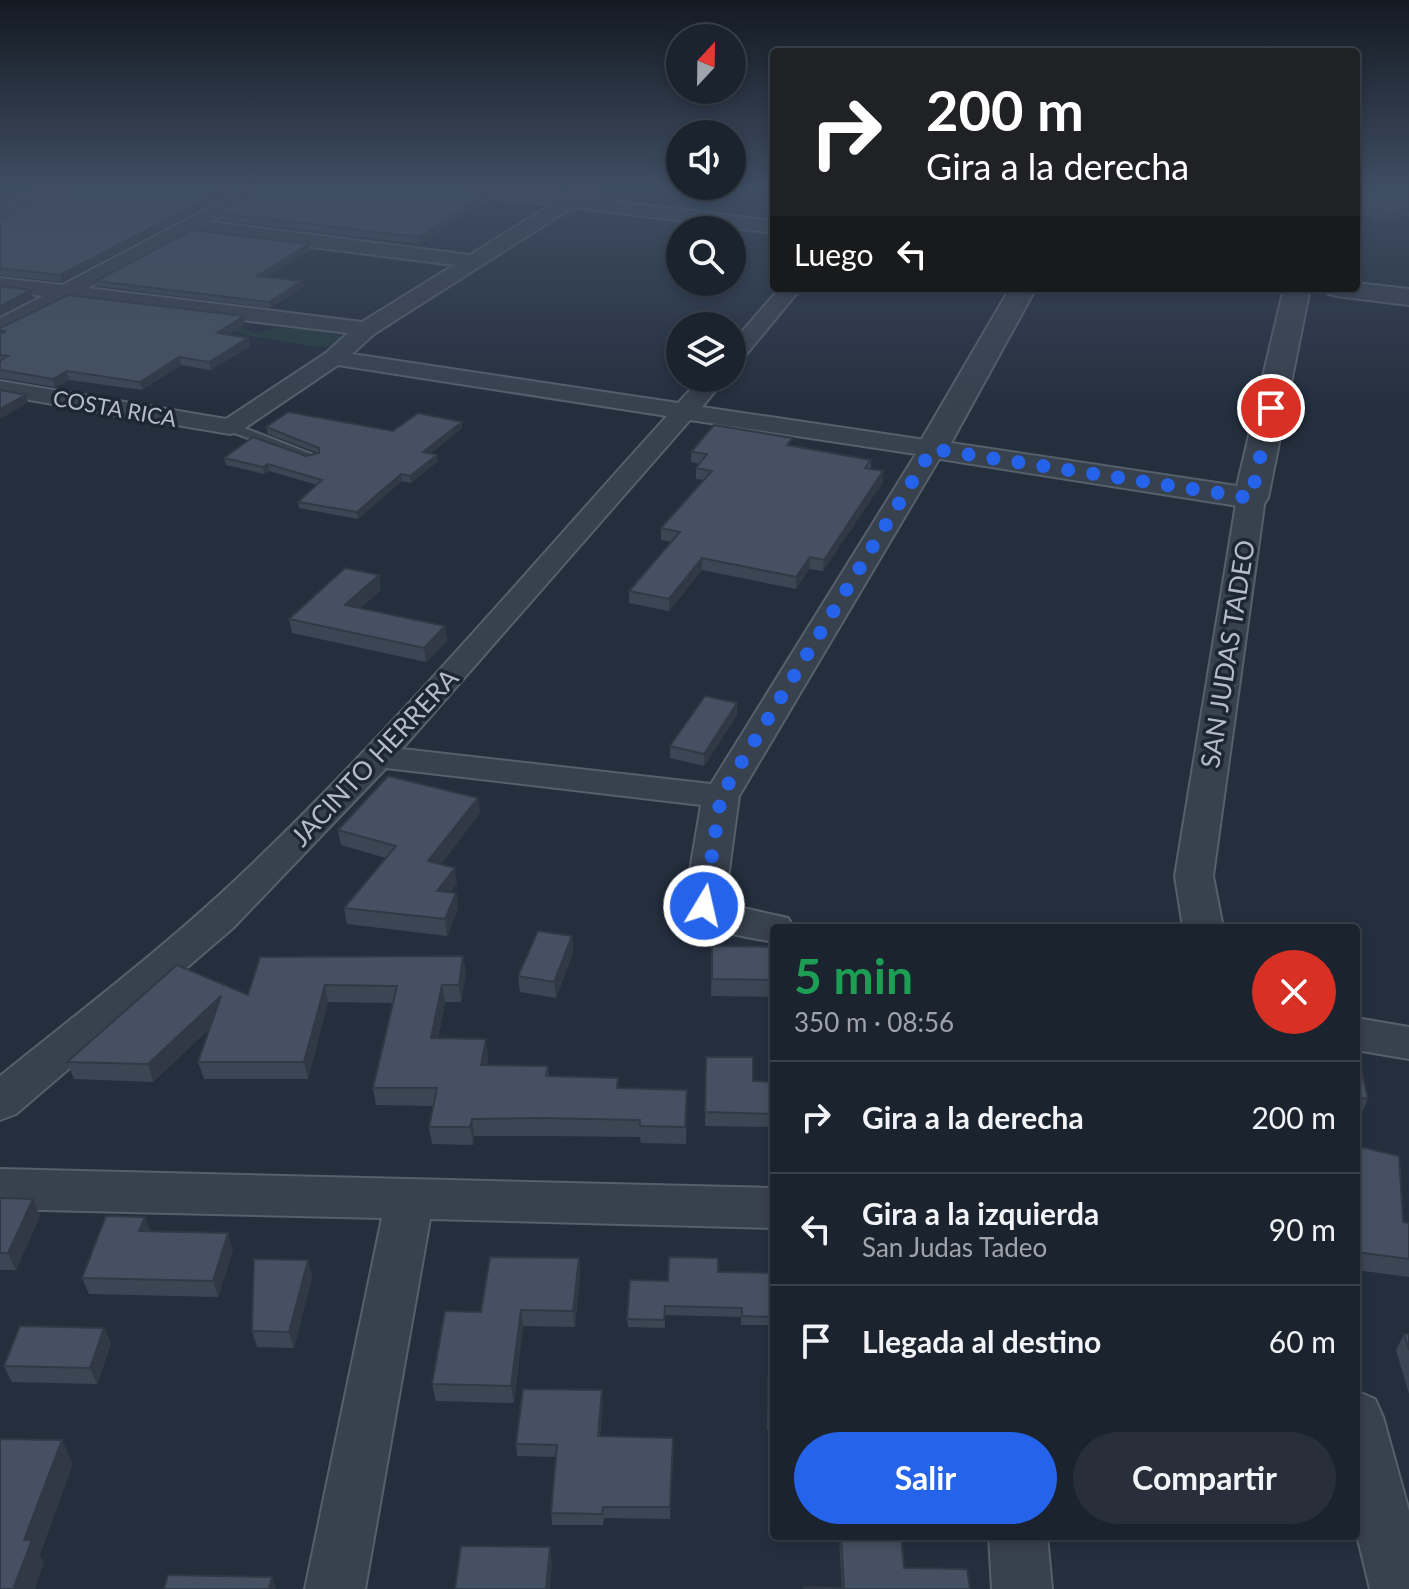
<!DOCTYPE html>
<html lang="es">
<meta charset="utf-8">
<style>
body{margin:0;font-family:Lato,sans-serif;background:#282f3a;color:#f1f3f6;height:100vh;display:flex;flex-direction:column;font-size:30px;white-space:nowrap}
*{box-sizing:border-box;margin:0}
p{font-size:26px;color:#a0a4aa}
.icon{flex:none;width:44px;height:44px;fill:none;stroke:currentColor;stroke-width:2;stroke-linecap:round;stroke-linejoin:round}
.map{position:relative;flex:1;overflow:hidden}
.details{position:absolute;left:770px;top:924px;width:590px;height:616px;display:flex;flex-direction:column;background:#1b232e;border-radius:8px;box-shadow:0 4px 12px #0003,0 0 0 2px #39404a}
.details>*{flex:none}
.top-card{position:absolute;left:770px;top:48px;width:590px;height:244px;border-radius:8px;box-shadow:0 4px 12px #0003,0 0 0 2px #39404a;background:#202124;color:#fff;overflow:hidden}
.needle{width:52px;rotate:22deg}
.tools{position:absolute;left:666px;top:24px;display:grid;gap:16px}
.tools a{display:grid;place-items:center;width:80px;height:80px;border-radius:50%;background:#1b232e;box-shadow:0 4px 12px #0003,0 0 0 2px #39404a;font-size:40px}
.pin{position:absolute;display:grid;place-items:center;width:68px;height:68px;color:#fff;margin:-34px;border:4px solid #fff;border-radius:50%;box-shadow:0 2px 8px #0007}
.me{position:absolute;width:88px;margin:-44px;rotate:9deg;stroke-linejoin:round;filter:drop-shadow(0 0 6px #0008)}
.turn{display:flex;align-items:center;gap:28px;height:168px;padding:0 24px;font-size:36px}
.turn .icon{width:104px;height:104px;stroke-width:2.5}
.turn b{display:block;font-size:56px;line-height:68px}
.then{display:flex;align-items:center;height:76px;padding:0 24px;background:#0003;gap:16px;font-size:30px}
.round{display:grid;place-items:center;flex:none;width:84px;height:84px;border-radius:42px;background:#282f3a}
.summary{display:flex;align-items:center;justify-content:space-between;height:136px;padding:0 24px}
h1{font-size:48px;font-weight:700;line-height:60px;color:#1e9e55}
.primary-button{display:flex;gap:16px;margin-top:auto;padding:16px 24px}
.primary-button a{flex:1;height:92px;border-radius:48px;background:#2563eb;color:#fff;font-size:32px;font-weight:700;line-height:92px;text-align:center}
.primary-button a+a{background:#282f3a;color:#f1f3f6}
ul{padding:0;list-style:none}
li{display:flex;align-items:center;gap:24px;height:112px;padding:0 24px;border-top:2px solid #39404a}
li div{flex:1}
li b{display:block;font-size:30px}
li em{font-style:normal}
.map>svg:first-child{display:block}
</style>
<div class="map">
<svg width="1409" height="1589" viewBox="0 0 1409 1589">
<rect width="100%" height="100%" fill="#242f3e"/>
<path fill="#263c3f" d="M 237,324 C 264,341 258,328 284,328 C 303,328 323,332 341,336 L 344,341 L 328,347 L 317,347 L 245,335 L 232,330 Z"/>
<g fill="none" stroke-linecap="round" stroke-linejoin="round">
<g stroke="#565f6c" stroke-width="4">
<path id="service" d="M 226,424 L 234,424 L 319,457 L 308,460 L 226,430 Z"/>
</g>
<g stroke="#565f6c" stroke-width="4">
<path id="minor" d="M 48,186 L 71,186 L 0,220 L 0,207 Z
M 251,186 L 273,186 L 210,222 L 470,255 L 552,204 L 449,191 L 440,186 L 490,186 L 567,195 L 582,186 L 603,186 L 587,198 L 774,221 L 774,233 L 573,207 L 374,334 L 352,354 L 678,403 L 701,378 L 726,378 L 702,407 L 932,441 L 941,444 L 945,449 L 739,796 L 725,900 L 743,908 L 788,918 L 794,928 L 774,928 L 774,942 C 745,936 701,933 684,906 L 701,805 L 386,768 L 233,928 L 16,1114 L 0,1120 L 0,1076 C 83,1009 169,944 246,870 C 395,728 529,568 667,416 L 338,365 L 239,432 L 230,434 L 0,395 L 0,381 L 226,419 L 326,353 L 348,333 L 69,299 L 0,334 L 0,318 L 43,296 L 0,290 L 0,278 L 62,285 ZM 193,232 L 454,265 L 362,322 L 88,288 ZM 690,420 L 916,454 L 711,784 L 402,749 Z
M 780,288 L 801,288 L 740,362 L 732,364 L 732,343 Z
M 1251,490 L 1261,492 L 1265,498 L 1213,876 L 1223,928 L 1183,928 L 1175,876 L 1237,498 L 1241,492 Z
M 1356,1018 L 1409,1027 L 1409,1059 L 1356,1050 Z
M 0,1169 L 774,1188 L 774,1228 L 430,1219 L 365,1589 L 305,1589 L 382,1218 L 0,1209 Z
M 1356,1391 L 1375,1399 L 1383,1417 L 1409,1511 L 1409,1589 L 1370,1589 L 1356,1531 Z
M 989,1536 L 1047,1536 L 1052,1589 L 992,1589 Z"/>
</g>
<g stroke="#565f6c" stroke-width="4">
<path id="tertiary" d="M 1356,283 L 1409,289 L 1409,305 L 1336,296 L 1327,293 L 1323,288 L 1356,288 Z
M 1010,288 L 1036,288 L 951,443 L 1237,486 L 1284,288 L 1310,288 L 1268,498 L 1263,505 L 1251,508 L 921,456 L 916,449 Z"/>
</g>
<use href="#service" fill="#38414e" fill-rule="evenodd"/>
<use href="#minor" fill="#38414e" fill-rule="evenodd"/>
<use href="#tertiary" fill="#38414e" fill-rule="evenodd"/>
</g>
<path fill="#3b4654" d="M 81,186 L 245,186 L 61,282 L 0,275 L 0,221 L 62,196 Z
M 515,186 L 564,186 L 556,191 Z
M 1356,186 L 1409,186 L 1409,217 L 1400,216 L 1399,220 L 1356,216 Z
M 448,187 L 516,196 L 516,203 L 488,200 L 419,244 L 219,220 L 218,213 Z
M 309,244 L 310,250 L 266,277 L 302,281 L 303,287 L 270,308 L 98,286 L 96,281 Z
M 244,316 L 245,324 L 228,335 L 248,338 L 250,346 L 211,370 L 181,365 L 142,390 L 69,380 L 55,387 L 0,378 L 0,328 Z
M 266,427 L 393,431 L 462,428 L 430,454 L 438,461 L 411,483 L 402,481 L 358,519 L 299,508 L 298,502 L 317,485 L 269,471 L 264,474 L 226,465 L 224,458 L 306,456 L 318,453 L 268,434 Z
M 792,446 L 871,460 L 871,469 L 883,471 L 883,482 L 823,571 L 809,569 L 796,589 L 702,570 L 669,611 L 629,603 L 629,591 L 672,542 L 661,540 L 661,528 L 704,480 L 696,479 L 696,468 L 699,464 L 691,462 L 691,452 Z
M 379,575 L 381,590 L 360,608 L 445,626 L 447,641 L 426,662 L 292,633 L 289,619 Z
M 737,703 L 737,715 L 704,766 L 670,758 L 670,746 Z
M 478,798 L 480,813 L 441,864 L 457,884 L 450,892 L 456,893 L 458,909 L 447,936 L 347,924 L 344,908 L 386,858 L 341,845 L 338,830 Z
M 572,936 L 573,953 L 556,998 L 520,992 L 518,976 Z
M 712,946 L 774,947 L 774,997 L 711,996 Z
M 463,956 L 466,973 L 461,1002 L 445,1002 L 438,1039 L 488,1056 L 487,1065 L 548,1066 L 549,1077 L 618,1078 L 618,1088 L 687,1090 L 686,1144 L 641,1143 L 640,1137 L 543,1136 L 474,1136 L 473,1145 L 432,1144 L 429,1127 L 433,1106 L 376,1105 L 373,1088 L 393,1003 L 328,1002 L 308,1079 L 204,1079 L 198,1062 L 210,1028 L 153,1082 L 74,1079 L 67,1062 L 248,995 Z
M 1356,1050 L 1368,1099 L 1361,1115 L 1356,1114 Z
M 706,1057 L 753,1081 L 774,1082 L 774,1133 L 772,1133 L 772,1127 L 705,1126 Z
M 1356,1146 L 1403,1222 L 1409,1223 L 1409,1277 L 1356,1270 Z
M 0,1198 L 40,1216 L 16,1270 L 0,1270 Z
M 145,1217 L 150,1232 L 233,1250 L 218,1297 L 89,1294 L 82,1278 Z
M 579,1258 L 580,1274 L 575,1327 L 523,1326 L 514,1403 L 436,1401 L 432,1384 L 481,1312 Z
M 308,1260 L 312,1277 L 294,1348 L 257,1347 L 252,1331 Z
M 718,1272 L 774,1273 L 774,1325 L 741,1325 L 741,1317 L 665,1315 L 665,1328 L 628,1327 L 627,1319 L 668,1281 Z
M 104,1328 L 111,1344 L 97,1384 L 12,1382 L 4,1366 Z
M 1404,1334 L 1409,1334 L 1409,1394 L 1396,1350 Z
M 768,1379 L 774,1379 L 774,1430 L 767,1430 Z
M 603,1402 L 600,1436 L 673,1450 L 670,1519 L 604,1518 L 603,1525 L 552,1525 L 551,1513 L 556,1457 L 517,1456 L 516,1444 Z
M 839,1536 L 901,1536 L 904,1568 L 842,1588 Z"/>
<path fill="#303945" d="M 232,186 L 245,186 L 61,282 L 60,275 Z
M 488,193 L 488,200 L 419,244 L 418,237 Z
M 309,244 L 310,250 L 258,282 L 257,276 Z
M 302,281 L 303,287 L 270,308 L 269,302 Z
M 31,290 L 33,298 L 0,315 L 0,306 Z
M 244,316 L 245,324 L 218,341 L 217,333 Z
M 248,338 L 250,346 L 211,370 L 209,362 Z
M 179,357 L 181,365 L 142,390 L 140,382 Z
M 67,371 L 69,380 L 55,387 L 53,379 Z
M 26,395 L 28,403 L 0,419 L 0,409 Z
M 462,422 L 462,428 L 424,459 L 423,452 Z
M 437,455 L 438,461 L 411,483 L 410,476 Z
M 268,464 L 269,471 L 264,474 L 263,467 Z
M 883,471 L 883,482 L 823,571 L 824,560 Z
M 401,474 L 402,481 L 358,519 L 357,512 Z
M 810,557 L 809,569 L 796,589 L 796,577 Z
M 702,558 L 702,570 L 669,611 L 669,599 Z
M 379,575 L 381,590 L 348,620 L 345,605 Z
M 445,626 L 447,641 L 426,662 L 424,648 Z
M 737,703 L 737,715 L 704,766 L 704,754 Z
M 478,798 L 480,813 L 431,877 L 428,861 Z
M 455,868 L 457,884 L 439,907 L 437,891 Z
M 456,893 L 458,909 L 447,936 L 445,919 Z
M 572,936 L 573,953 L 556,998 L 554,982 Z
M 463,956 L 466,973 L 461,1002 L 459,985 Z
M 325,985 L 328,1002 L 308,1079 L 304,1062 Z
M 442,985 L 445,1002 L 434,1056 L 431,1038 Z
M 221,996 L 225,1013 L 153,1082 L 148,1064 Z
M 486,1039 L 488,1056 L 484,1082 L 481,1065 Z
M 472,1119 L 474,1136 L 473,1145 L 470,1127 Z
M 33,1199 L 40,1216 L 16,1270 L 8,1253 Z
M 145,1217 L 151,1234 L 139,1231 Z
M 228,1233 L 233,1250 L 218,1297 L 213,1281 Z
M 579,1258 L 580,1274 L 575,1327 L 573,1311 Z
M 308,1260 L 312,1277 L 294,1348 L 289,1332 Z
M 521,1310 L 523,1326 L 514,1403 L 511,1386 Z
M 104,1328 L 111,1344 L 97,1384 L 90,1368 Z
M 602,1390 L 603,1402 L 599,1448 L 598,1436 Z
M 62,1440 L 73,1464 L 40,1555 L 44,1563 L 35,1589 L 13,1589 L 24,1540 Z
M 550,1547 L 552,1563 L 550,1589 L 546,1589 Z
M 272,1577 L 276,1589 L 269,1589 Z"/>
<path fill="#455162" stroke="#303945" stroke-width="2" d="M 81,186 L 232,186 L 60,275 L 0,268 L 0,221 L 57,195 L 62,196 Z
M 265,186 L 445,186 L 448,187 L 516,196 L 488,193 L 418,237 L 218,213 Z
M 1356,186 L 1409,186 L 1409,211 L 1400,210 L 1401,214 L 1356,210 Z
M 192,230 L 309,244 L 257,276 L 302,281 L 269,302 L 96,281 Z
M 0,286 L 31,290 L 0,306 Z
M 68,295 L 244,316 L 217,333 L 248,338 L 209,362 L 179,357 L 140,382 L 67,371 L 53,379 L 0,370 L 0,361 L 8,356 L 0,355 L 0,334 L 6,331 L 0,331 L 0,328 Z
M 0,390 L 26,395 L 0,409 Z
M 288,412 L 393,431 L 418,413 L 462,422 L 423,452 L 437,455 L 410,476 L 401,474 L 357,512 L 298,502 L 322,480 L 268,464 L 263,467 L 224,458 L 253,437 L 306,456 L 319,453 L 319,448 L 266,427 Z
M 714,425 L 793,438 L 787,445 L 871,460 L 865,468 L 883,471 L 824,560 L 810,557 L 796,577 L 702,558 L 669,599 L 629,591 L 680,532 L 661,528 L 712,471 L 696,468 L 707,454 L 691,452 Z
M 345,568 L 379,575 L 345,605 L 445,626 L 424,648 L 289,619 Z
M 705,696 L 737,703 L 704,754 L 670,746 Z
M 388,776 L 478,798 L 428,861 L 455,868 L 437,891 L 456,893 L 445,919 L 344,908 L 396,846 L 338,830 Z
M 538,931 L 572,936 L 554,982 L 518,976 Z
M 712,946 L 774,947 L 774,980 L 712,979 Z
M 463,956 L 459,985 L 442,985 L 431,1038 L 486,1039 L 481,1065 L 548,1066 L 546,1076 L 618,1078 L 617,1088 L 687,1090 L 685,1127 L 640,1126 L 640,1120 L 541,1118 L 472,1119 L 470,1127 L 429,1127 L 437,1088 L 373,1088 L 397,986 L 325,985 L 304,1062 L 198,1062 L 221,996 L 148,1064 L 67,1062 L 177,965 L 248,995 L 260,957 Z
M 1356,1050 L 1357,1050 L 1368,1099 L 1356,1097 Z
M 706,1057 L 753,1057 L 753,1081 L 774,1082 L 774,1120 L 773,1120 L 772,1114 L 705,1112 Z
M 1356,1146 L 1399,1156 L 1403,1222 L 1409,1223 L 1409,1259 L 1356,1252 Z
M 0,1198 L 33,1199 L 8,1253 L 0,1253 Z
M 106,1216 L 145,1217 L 139,1231 L 228,1233 L 213,1281 L 82,1278 Z
M 490,1257 L 579,1258 L 573,1311 L 521,1310 L 511,1386 L 432,1384 L 445,1311 L 481,1312 Z
M 669,1257 L 718,1258 L 718,1272 L 774,1273 L 774,1317 L 742,1316 L 742,1308 L 665,1306 L 664,1320 L 627,1319 L 630,1280 L 668,1281 Z
M 254,1259 L 308,1260 L 289,1332 L 252,1331 Z
M 20,1326 L 104,1328 L 90,1368 L 4,1366 Z
M 1404,1334 L 1409,1334 L 1409,1350 Z
M 768,1379 L 774,1379 L 774,1414 L 768,1413 Z
M 523,1389 L 602,1390 L 598,1436 L 673,1438 L 670,1507 L 603,1507 L 602,1514 L 551,1513 L 557,1445 L 516,1444 Z
M 0,1439 L 62,1440 L 24,1540 L 32,1540 L 13,1589 L 0,1589 Z
M 841,1536 L 901,1536 L 904,1568 L 967,1569 L 970,1589 L 804,1589 L 804,1587 L 844,1588 Z
M 461,1546 L 550,1547 L 546,1589 L 455,1589 Z
M 168,1575 L 272,1577 L 269,1589 L 164,1589 Z"/>
<linearGradient id="sky" x2="0" y2="1"><stop stop-color="#141a22"/><stop offset="0.46" stop-color="#3f4d63"/><stop offset="1" stop-color="#3f4d63" stop-opacity="0"/></linearGradient>
<rect width="1409" height="408" fill="url(#sky)"/>
<g fill="none" stroke-linecap="round" stroke-linejoin="round">
<path stroke="#2563eb" stroke-width="14" stroke-dasharray="0 25.2" d="M 704,906 L 721,796 L 932,449 L 1251,498 L 1271,408"/>
</g>
<g text-anchor="middle" dominant-baseline="central" stroke-width="7" stroke-linejoin="round" paint-order="stroke">
<g font-size="22" fill="#b4bcc9" stroke="#1d2633">
<text transform="translate(115 408) rotate(10)">COSTA RICA</text>
</g>
<g font-size="26" fill="#b4bcc9" stroke="#1d2633">
<text transform="translate(1227 654) rotate(-81)">SAN JUDAS TADEO</text>
<text transform="translate(374 757) rotate(-47)">JACINTO HERRERA</text>
</g>
</g>
</svg>
<div class="tools">
<a><svg class="needle" viewBox="-14 -14 28 28"><path d="M0-13l5 13h-10z" fill="#e53935"/><path d="M0 13l5-13h-10z" fill="#a0a4aa"/></svg></a>
<a><svg class="icon" aria-label="sound" viewBox="0 0 24 24"><path d="M4 9h4l5-4v14l-5-4H4zM17 9q2 3 0 6"/></svg></a>
<a><svg class="icon" aria-label="search" viewBox="0 0 24 24"><circle cx="10" cy="10" r="6"/><path d="M15 15l6 6"/></svg></a>
<a><svg class="icon" aria-label="layers" viewBox="0 0 24 24"><path d="M12 4l9 5-9 5-9-5zM3 14l9 5 9-5"/></svg></a>
</div>
<div class="pin" style="left:1271px;top:408px;background:#d93025"><svg class="icon" aria-label="arrive" viewBox="0 0 24 24"><path d="M6 21V4h12l-3 4 3 4H6"/></svg></div>
<svg class="me" style="left:704px;top:906px" viewBox="-20 -20 40 40"><circle r="17" fill="#2563eb" stroke="#fff" stroke-width="3"/><path d="M0-11L8 9 0 5-8 9z" fill="#fff"/></svg>
<div class="top-card">
<div class="turn"><svg class="icon" aria-label="right" viewBox="0 0 24 24"><path d="M7 20v-9h11M14 6l5 5-5 5"/></svg><div><b>200 m</b>Gira a la derecha</div></div>
<div class="then">Luego<svg class="icon" aria-label="left" viewBox="0 0 24 24"><path d="M17 20v-9H6M10 6l-5 5 5 5"/></svg></div>
</div>
<section class="details">
<div class="summary"><div><h1>5 min</h1><p>350 m · 08:56</p></div><a class="round" style="background:#d93025;color:#fff"><svg class="icon" aria-label="close" viewBox="0 0 24 24"><path d="M6 6l12 12M18 6L6 18"/></svg></a></div>
<ul>
<li><svg class="icon" aria-label="right" viewBox="0 0 24 24"><path d="M7 20v-9h11M14 6l5 5-5 5"/></svg><div><b>Gira a la derecha</b></div><em>200 m</em></li>
<li><svg class="icon" aria-label="left" viewBox="0 0 24 24"><path d="M17 20v-9H6M10 6l-5 5 5 5"/></svg><div><b>Gira a la izquierda</b><p>San Judas Tadeo</p></div><em>90 m</em></li>
<li><svg class="icon" aria-label="arrive" viewBox="0 0 24 24"><path d="M6 21V4h12l-3 4 3 4H6"/></svg><div><b>Llegada al destino</b></div><em>60 m</em></li>
</ul>
<div class="primary-button"><a>Salir</a><a>Compartir</a></div>
</section>
</div>
